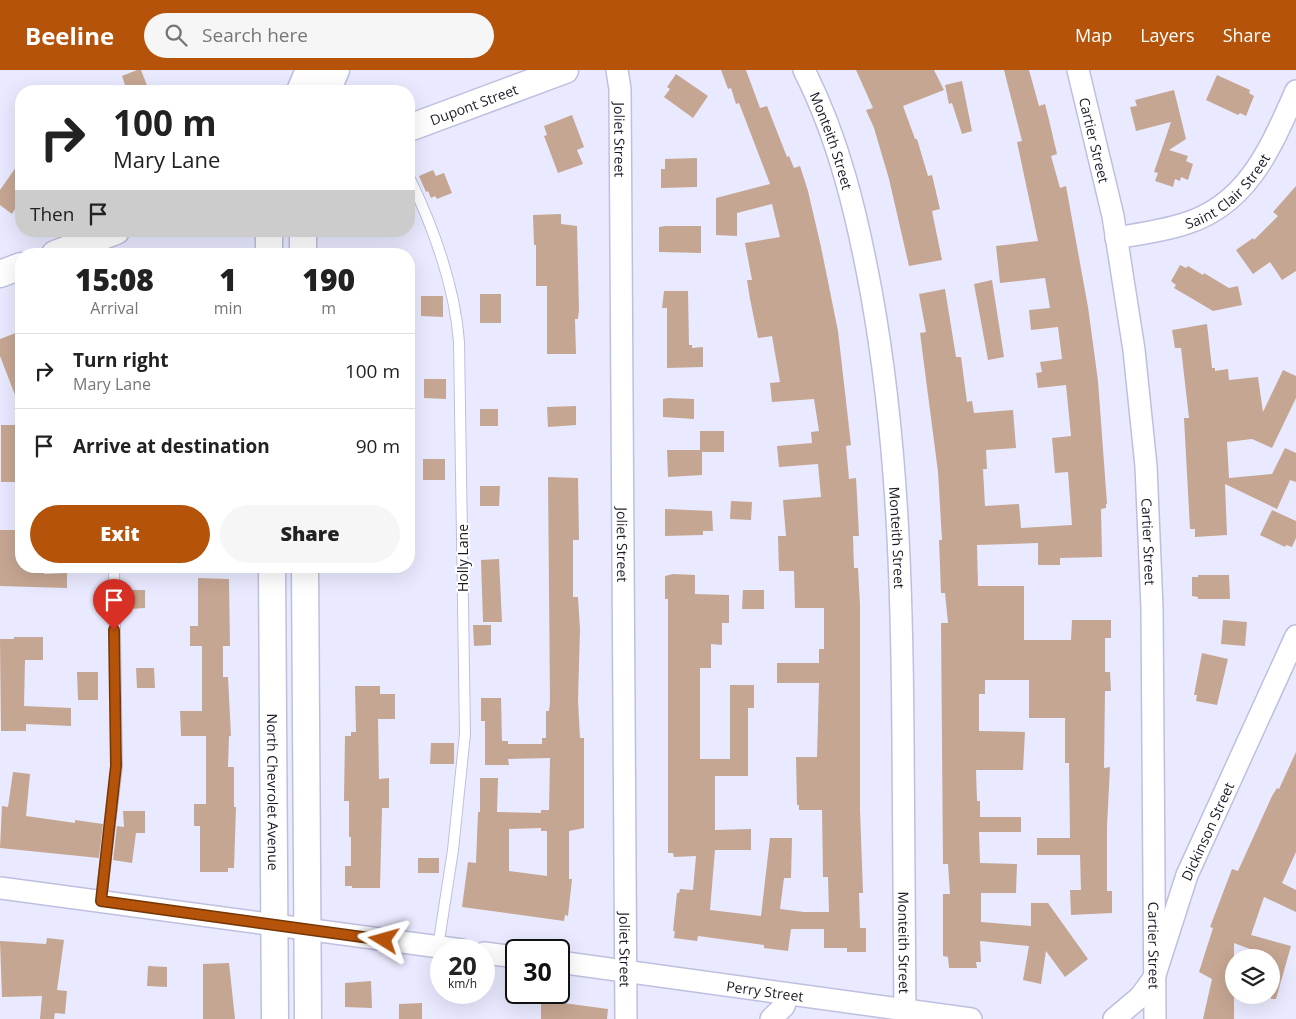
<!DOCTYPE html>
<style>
body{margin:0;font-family:"Open Sans",sans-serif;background:#f6f6f6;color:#222;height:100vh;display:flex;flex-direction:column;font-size:19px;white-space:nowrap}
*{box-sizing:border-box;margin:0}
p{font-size:16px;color:#767676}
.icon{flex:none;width:28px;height:28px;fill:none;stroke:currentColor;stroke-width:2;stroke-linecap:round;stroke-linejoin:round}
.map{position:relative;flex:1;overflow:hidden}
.drawer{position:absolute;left:15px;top:178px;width:400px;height:325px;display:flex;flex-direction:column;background:#fff;border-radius:20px;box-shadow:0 5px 20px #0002}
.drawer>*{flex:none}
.guide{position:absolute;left:15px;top:15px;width:400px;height:152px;border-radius:20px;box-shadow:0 5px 20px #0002;background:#fff;color:#222;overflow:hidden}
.controls{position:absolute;left:1225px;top:879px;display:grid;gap:10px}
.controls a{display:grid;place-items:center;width:55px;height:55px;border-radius:50%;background:#fff;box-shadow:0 5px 20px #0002;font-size:25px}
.speed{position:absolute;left:430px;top:869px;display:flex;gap:10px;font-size:25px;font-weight:700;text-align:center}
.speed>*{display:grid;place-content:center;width:65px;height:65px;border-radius:50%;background:#fff;box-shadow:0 5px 20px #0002;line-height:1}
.speed small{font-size:12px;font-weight:400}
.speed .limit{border:2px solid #111;border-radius:8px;background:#fff;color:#111}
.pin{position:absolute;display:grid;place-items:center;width:42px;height:42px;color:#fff;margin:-51px -21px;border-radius:50% 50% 50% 0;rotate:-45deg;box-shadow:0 0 5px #0007}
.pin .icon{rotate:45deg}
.me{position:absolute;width:55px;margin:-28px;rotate:278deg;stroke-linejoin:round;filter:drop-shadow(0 0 4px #0008)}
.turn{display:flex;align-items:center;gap:18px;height:105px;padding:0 15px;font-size:22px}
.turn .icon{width:65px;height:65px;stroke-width:2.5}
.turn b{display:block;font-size:35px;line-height:42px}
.then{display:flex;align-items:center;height:48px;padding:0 15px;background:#0003;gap:10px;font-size:19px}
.eta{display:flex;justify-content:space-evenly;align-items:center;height:85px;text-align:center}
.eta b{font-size:30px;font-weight:800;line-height:35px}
.button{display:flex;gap:10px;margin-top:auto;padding:10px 15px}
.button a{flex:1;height:58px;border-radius:30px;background:#b45309;color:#fff;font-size:20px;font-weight:800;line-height:58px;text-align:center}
.button a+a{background:#f6f6f6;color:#222}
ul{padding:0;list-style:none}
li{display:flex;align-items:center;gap:15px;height:75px;padding:0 15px;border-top:1px solid #e0e0e0}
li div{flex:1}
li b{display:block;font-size:19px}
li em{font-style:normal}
header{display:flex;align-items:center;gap:30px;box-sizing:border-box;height:70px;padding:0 25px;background:#b45309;color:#fff}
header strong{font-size:24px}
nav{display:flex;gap:28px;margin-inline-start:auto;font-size:18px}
.search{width:350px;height:45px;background:#f6f6f6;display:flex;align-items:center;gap:12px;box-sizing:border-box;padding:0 18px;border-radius:28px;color:#767676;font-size:19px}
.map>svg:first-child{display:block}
</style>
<header>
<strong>Beeline</strong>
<div class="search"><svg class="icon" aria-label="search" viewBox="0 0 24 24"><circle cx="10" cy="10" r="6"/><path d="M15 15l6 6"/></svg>Search here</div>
<nav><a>Map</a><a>Layers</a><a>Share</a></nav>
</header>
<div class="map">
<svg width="1296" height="949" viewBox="0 0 1296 949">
<rect width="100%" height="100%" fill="#e9eaff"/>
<path fill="#c5a692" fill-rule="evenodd" d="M 137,0 L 141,0 L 148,18 L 138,21 L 127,21 L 122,6 Z
M 721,0 L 746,0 L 760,38 L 767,36 L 787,87 L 789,86 L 794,98 L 800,96 L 808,121 L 821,177 L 838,261 L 851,375 L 846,376 L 849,409 L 856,408 L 857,426 L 859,466 L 853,466 L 854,498 L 858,498 L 860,535 L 860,740 L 863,823 L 859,823 L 860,858 L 866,858 L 866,882 L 847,882 L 847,878 L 824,878 L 824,859 L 791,859 L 788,881 L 764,878 L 764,875 L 698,866 L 697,871 L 674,868 L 675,861 L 673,861 L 677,823 L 679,823 L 680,819 L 693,820 L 696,786 L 674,787 L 673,783 L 668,783 L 668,529 L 665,529 L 665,506 L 673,504 L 695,505 L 695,524 L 729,525 L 729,553 L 722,553 L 722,575 L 711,574 L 711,598 L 700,598 L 700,689 L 730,689 L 730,615 L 754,615 L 754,638 L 748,638 L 748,706 L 715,706 L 715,760 L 751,759 L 751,780 L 715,780 L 710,840 L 761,846 L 770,768 L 792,768 L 791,808 L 784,808 L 780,839 L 804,842 L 829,842 L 828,807 L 823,807 L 822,740 L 799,740 L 799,735 L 797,735 L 796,687 L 817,687 L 819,613 L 777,613 L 777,593 L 819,593 L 819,579 L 824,579 L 824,538 L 795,538 L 794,501 L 779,501 L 778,466 L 786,466 L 783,430 L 821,427 L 818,394 L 779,397 L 777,376 L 812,373 L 811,362 L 819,361 L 814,329 L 772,332 L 770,313 L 780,312 L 772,266 L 758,268 L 750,229 L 747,210 L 752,210 L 745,173 L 780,167 L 772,134 L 737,143 L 737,166 L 716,165 L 716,128 L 770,114 L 739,33 L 736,34 L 731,18 L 728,19 Z
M 856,0 L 934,0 L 944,20 L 903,36 L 915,69 L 917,69 L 928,106 L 932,105 L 940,139 L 932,141 L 942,190 L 909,196 L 889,109 L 874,58 L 866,40 L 873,38 Z
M 1004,0 L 1029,0 L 1039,36 L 1045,34 L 1049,50 L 1057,84 L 1051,86 L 1060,118 L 1066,116 L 1088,237 L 1098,311 L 1107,434 L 1106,434 L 1106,438 L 1101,439 L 1102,487 L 1060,488 L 1060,495 L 1038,495 L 1038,473 L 977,475 L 978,516 L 1024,516 L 1024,570 L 1071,570 L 1072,550 L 1111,550 L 1111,568 L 1105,568 L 1105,602 L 1110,602 L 1111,621 L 1105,621 L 1104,698 L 1110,697 L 1107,756 L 1107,821 L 1112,821 L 1112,843 L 1071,845 L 1070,820 L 1081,820 L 1080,785 L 1037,785 L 1037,768 L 1070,768 L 1069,693 L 1065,693 L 1065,648 L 1029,648 L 1029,610 L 985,610 L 985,624 L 979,624 L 979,661 L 1025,662 L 1023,700 L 976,700 L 977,731 L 980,731 L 980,747 L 1021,747 L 1021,762 L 979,762 L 980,793 L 1017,794 L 1016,823 L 981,823 L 981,852 L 1031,856 L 1031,833 L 1048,833 L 1088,889 L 1065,907 L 1046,881 L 1041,914 L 1023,910 L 1029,876 L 980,871 L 981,892 L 976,892 L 977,898 L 949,898 L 948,887 L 943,886 L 943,824 L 950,824 L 948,794 L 943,794 L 941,553 L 948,553 L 945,523 L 941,523 L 939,470 L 942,470 L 938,402 L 920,263 L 926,262 L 919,224 L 945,219 L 956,287 L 961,287 L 967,332 L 972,331 L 974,343 L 1013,340 L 1016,378 L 986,380 L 987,399 L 983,399 L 985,436 L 1019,434 L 1021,458 L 1072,455 L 1068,402 L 1055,403 L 1052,368 L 1071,366 L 1066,315 L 1038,318 L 1036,303 L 1042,302 L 1040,292 L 1062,289 L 1058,257 L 1031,260 L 1029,240 L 1050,238 L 1045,208 L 1000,213 L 996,176 L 1038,171 L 1017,72 L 1022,71 Z
M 676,4 L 708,26 L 693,48 L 664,27 L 670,19 L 667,17 Z
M 1217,5 L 1250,20 L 1249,23 L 1254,26 L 1246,46 L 1240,43 L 1238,45 L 1206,30 Z
M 962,11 L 972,61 L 962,64 L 952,33 L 949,34 L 945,15 Z
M 1174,20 L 1186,69 L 1169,80 L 1188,86 L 1186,91 L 1193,94 L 1188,110 L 1181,107 L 1180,111 L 1175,109 L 1173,117 L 1155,111 L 1158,103 L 1154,102 L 1171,52 L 1136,61 L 1130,37 L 1137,36 L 1135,30 Z
M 572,45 L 584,77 L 577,80 L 583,94 L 558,103 L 544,66 L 547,65 L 544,56 Z
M 697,88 L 697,117 L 661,118 L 661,99 L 665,99 L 665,89 Z
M 21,90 L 21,143 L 15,139 L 12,144 L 0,135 L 0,120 Z
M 433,100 L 436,106 L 444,103 L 452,123 L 437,129 L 435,126 L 431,128 L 428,121 L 426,122 L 419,106 Z
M 1296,116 L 1296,201 L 1282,210 L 1270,192 L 1253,204 L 1236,180 L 1253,168 L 1254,170 L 1278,146 L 1273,142 Z
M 561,144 L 561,154 L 577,156 L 579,239 L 578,249 L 575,249 L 576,284 L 547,284 L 547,216 L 536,216 L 536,175 L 534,175 L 533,145 Z
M 666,156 L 701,156 L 701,183 L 659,182 L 659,157 Z
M 1180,195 L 1186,198 L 1188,196 L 1203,205 L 1204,203 L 1229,218 L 1238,216 L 1242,235 L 1213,241 L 1174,218 L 1176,215 L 1171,211 Z
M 992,210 L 1004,287 L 988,290 L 974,214 Z
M 664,221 L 688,221 L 689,275 L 692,275 L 692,278 L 703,277 L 703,297 L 667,298 L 667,238 L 662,238 Z
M 480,224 L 501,224 L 501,253 L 480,253 Z
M 421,226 L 443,226 L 443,247 L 421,246 Z
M 1207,254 L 1212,298 L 1215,298 L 1215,301 L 1228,299 L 1229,310 L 1258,307 L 1263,342 L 1283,300 L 1296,306 L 1296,328 L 1272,378 L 1252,369 L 1227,372 L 1229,408 L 1272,404 L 1285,378 L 1296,383 L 1296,412 L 1290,410 L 1277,439 L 1225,414 L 1227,465 L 1195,467 L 1195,459 L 1190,459 L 1184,348 L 1189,348 L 1181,278 L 1175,278 L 1172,260 Z
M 21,261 L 21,337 L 20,338 L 0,286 L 0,269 Z
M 424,309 L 446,309 L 446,329 L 424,328 Z
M 668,328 L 694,329 L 694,349 L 663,347 L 663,329 Z
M 576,336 L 576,355 L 548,357 L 547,337 Z
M 480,339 L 498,339 L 498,356 L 480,356 Z
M 1,355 L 21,355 L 21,412 L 1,412 Z
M 700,361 L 724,361 L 724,382 L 702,382 L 702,405 L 668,407 L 667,380 L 700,380 Z
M 423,389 L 445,389 L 445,410 L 423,410 Z
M 548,407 L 578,408 L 579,470 L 573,470 L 573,527 L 578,527 L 580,559 L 578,631 L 580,668 L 584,668 L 584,758 L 569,761 L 569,809 L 572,809 L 568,846 L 565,845 L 564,851 L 462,837 L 468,792 L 476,793 L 478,742 L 480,742 L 480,708 L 498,708 L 497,742 L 541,743 L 541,740 L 549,740 L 550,688 L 508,689 L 509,695 L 485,695 L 485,651 L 481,651 L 481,628 L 501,628 L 502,671 L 508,671 L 508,674 L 542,674 L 542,668 L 546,668 L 546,641 L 549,641 L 550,632 ZM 541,758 L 541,761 L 547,761 L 547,806 L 509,801 L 509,759 Z
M 480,416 L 500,416 L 499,436 L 480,436 Z
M 731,431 L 752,432 L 751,450 L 730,449 Z
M 665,439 L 712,441 L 713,461 L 703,461 L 703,465 L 665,466 Z
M 1272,440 L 1296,451 L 1296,468 L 1292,477 L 1286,475 L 1285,477 L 1260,465 Z
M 0,460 L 21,460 L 21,497 L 44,498 L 44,504 L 67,503 L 67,518 L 0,516 Z
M 499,489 L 502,552 L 483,552 L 481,490 Z
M 1198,505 L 1229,505 L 1230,529 L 1198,529 L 1198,527 L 1192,526 L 1192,507 L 1198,507 Z
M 198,508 L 229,509 L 230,576 L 223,576 L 223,607 L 228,607 L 231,666 L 229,666 L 228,697 L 234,697 L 234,737 L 236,737 L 234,798 L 228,798 L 228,802 L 200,802 L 200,756 L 194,756 L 194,734 L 206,734 L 206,666 L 181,666 L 180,641 L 202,641 L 202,576 L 190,576 L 190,556 L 198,556 Z
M 130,520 L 145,520 L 145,538 L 130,539 Z
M 743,520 L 764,520 L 764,539 L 742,539 Z
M 1223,550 L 1247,552 L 1245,576 L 1221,574 Z
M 473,555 L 491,555 L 491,575 L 474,576 Z
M 14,567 L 43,567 L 43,590 L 25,590 L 24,636 L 71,638 L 71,656 L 26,654 L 26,661 L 1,661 L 0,569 L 14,569 Z
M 1202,583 L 1228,589 L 1217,635 L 1196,631 L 1197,625 L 1194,625 Z
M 136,598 L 154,598 L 155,618 L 137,618 Z
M 77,602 L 98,602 L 98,630 L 78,630 Z
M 355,616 L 380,616 L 380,624 L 395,624 L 395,649 L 378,649 L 379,709 L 389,708 L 389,738 L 382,738 L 380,818 L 352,818 L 352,816 L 345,816 L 345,796 L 351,796 L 351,767 L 349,767 L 349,731 L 344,731 L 345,666 L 351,666 L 351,662 L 356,662 Z
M 431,673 L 454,673 L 454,694 L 430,694 Z
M 1296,682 L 1296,782 L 1282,813 L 1296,820 L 1296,842 L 1264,827 L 1251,865 L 1291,876 L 1276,929 L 1271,929 L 1271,887 L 1234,873 L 1234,949 L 1203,949 L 1212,909 L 1199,902 L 1213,858 L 1210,857 L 1232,799 L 1238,801 L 1272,726 L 1277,718 L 1279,719 Z
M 13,702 L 30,704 L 26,746 L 75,753 L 75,750 L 103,754 L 99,788 L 0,778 L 2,736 L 8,737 Z
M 123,741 L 145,741 L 145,763 L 136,763 L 132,793 L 113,790 L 117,756 L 124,757 Z
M 418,788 L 439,788 L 439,803 L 418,803 Z
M 47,868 L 64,870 L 57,920 L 67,921 L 65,944 L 55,943 L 54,949 L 40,949 L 42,926 L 2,927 L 0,871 L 46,874 Z
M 229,893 L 235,949 L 203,949 L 203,894 Z
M 148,896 L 167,897 L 167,917 L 147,916 Z
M 371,911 L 372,938 L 345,937 L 345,913 Z
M 541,930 L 608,939 L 607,949 L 541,949 Z
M 422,933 L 422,949 L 399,949 L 399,934 Z"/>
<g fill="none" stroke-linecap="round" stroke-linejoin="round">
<g stroke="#bebfe0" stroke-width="12">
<path id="service" d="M 409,107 C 433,156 455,217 459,272 L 465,664 L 453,780 L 438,877
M 101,831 L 117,696 L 114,496"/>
</g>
<g stroke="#bebfe0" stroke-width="24">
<g id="minor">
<path id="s1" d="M 617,0 L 620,19 L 626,949"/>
<path id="s2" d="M 804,0 C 839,69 857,145 871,221 C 898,369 902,518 903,669 C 903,762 905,856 905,949"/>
<path id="s3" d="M 1078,0 L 1113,146 L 1134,280 L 1146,396 L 1152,538 L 1155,949"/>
<path id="s4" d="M 1116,168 C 1139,164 1162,161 1184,154 C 1248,135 1271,77 1296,21"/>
<path d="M 0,818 L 462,880"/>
<path d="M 484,883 L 516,887"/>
<path id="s5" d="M 559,892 L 971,949"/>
<path d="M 771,949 L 784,936 L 788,924"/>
<path id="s6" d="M 1114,949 L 1140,927 L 1154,908 L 1187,805 L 1296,566"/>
</g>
</g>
<g stroke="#bebfe0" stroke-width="29">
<g id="tertiary">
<path d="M 300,21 L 309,0"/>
<path d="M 327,21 L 336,0"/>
<path id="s7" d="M 409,58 L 565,0"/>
<path d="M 269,161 L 269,184"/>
<path d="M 303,161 L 303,184"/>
<path d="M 55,184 L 116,161"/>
<path d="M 0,204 L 21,196"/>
<path id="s8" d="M 272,496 L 275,949"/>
<path d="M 305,496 L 308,949"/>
</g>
</g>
<use href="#service" stroke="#fff" stroke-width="10"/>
<use href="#minor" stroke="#fff" stroke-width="21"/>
<use href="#tertiary" stroke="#fff" stroke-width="26"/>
</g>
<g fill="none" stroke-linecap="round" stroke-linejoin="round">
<g stroke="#753606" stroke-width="12">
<path id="route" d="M 114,560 L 116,696 L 101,831 L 384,870"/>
</g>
<use href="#route" stroke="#b45309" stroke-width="9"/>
</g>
<g text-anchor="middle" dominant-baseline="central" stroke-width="4" stroke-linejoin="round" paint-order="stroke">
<g font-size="14" fill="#1a1a26" stroke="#fff">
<text stroke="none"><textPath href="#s7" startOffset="69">Dupont Street</textPath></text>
<text stroke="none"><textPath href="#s1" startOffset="70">Joliet Street</textPath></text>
<text stroke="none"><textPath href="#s2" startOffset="76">Monteith Street</textPath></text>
<text stroke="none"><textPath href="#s3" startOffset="72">Cartier Street</textPath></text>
<text stroke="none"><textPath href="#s4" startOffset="125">Saint Clair Street</textPath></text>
<text stroke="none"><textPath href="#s2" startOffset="480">Monteith Street</textPath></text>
<text stroke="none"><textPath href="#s3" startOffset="478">Cartier Street</textPath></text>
<text stroke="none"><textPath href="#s1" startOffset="475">Joliet Street</textPath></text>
<text transform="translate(462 488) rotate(-90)">Holly Lane</text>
<text stroke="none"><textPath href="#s8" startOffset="226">North Chevrolet Avenue</textPath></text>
<text stroke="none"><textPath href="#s6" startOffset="214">Dickinson Street</textPath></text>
<text stroke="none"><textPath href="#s2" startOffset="885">Monteith Street</textPath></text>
<text stroke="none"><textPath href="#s3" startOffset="882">Cartier Street</textPath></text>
<text stroke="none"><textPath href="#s1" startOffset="880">Joliet Street</textPath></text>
<text stroke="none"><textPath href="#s5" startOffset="208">Perry Street</textPath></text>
</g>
</g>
</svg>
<div class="controls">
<a><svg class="icon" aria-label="layers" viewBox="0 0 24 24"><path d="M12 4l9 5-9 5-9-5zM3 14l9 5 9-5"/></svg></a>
</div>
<div class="speed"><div>20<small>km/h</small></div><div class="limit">30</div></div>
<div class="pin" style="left:114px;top:560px;background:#d93025"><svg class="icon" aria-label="arrive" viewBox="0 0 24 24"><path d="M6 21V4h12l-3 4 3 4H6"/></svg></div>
<svg class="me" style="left:384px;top:870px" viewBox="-20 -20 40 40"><path d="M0-17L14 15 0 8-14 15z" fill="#b45309" stroke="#fff" stroke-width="4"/></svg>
<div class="guide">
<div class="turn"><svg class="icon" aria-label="right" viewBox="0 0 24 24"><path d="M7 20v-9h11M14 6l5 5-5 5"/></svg><div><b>100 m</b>Mary Lane</div></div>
<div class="then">Then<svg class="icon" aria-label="arrive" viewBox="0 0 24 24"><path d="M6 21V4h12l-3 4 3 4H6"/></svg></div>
</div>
<section class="drawer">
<div class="eta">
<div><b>15:08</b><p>Arrival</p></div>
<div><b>1</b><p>min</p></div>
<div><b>190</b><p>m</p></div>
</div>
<ul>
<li><svg class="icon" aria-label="right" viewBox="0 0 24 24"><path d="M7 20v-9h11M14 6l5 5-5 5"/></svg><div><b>Turn right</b><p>Mary Lane</p></div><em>100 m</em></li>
<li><svg class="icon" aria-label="arrive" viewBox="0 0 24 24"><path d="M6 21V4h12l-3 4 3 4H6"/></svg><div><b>Arrive at destination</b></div><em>90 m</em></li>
</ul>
<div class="button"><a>Exit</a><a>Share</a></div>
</section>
</div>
